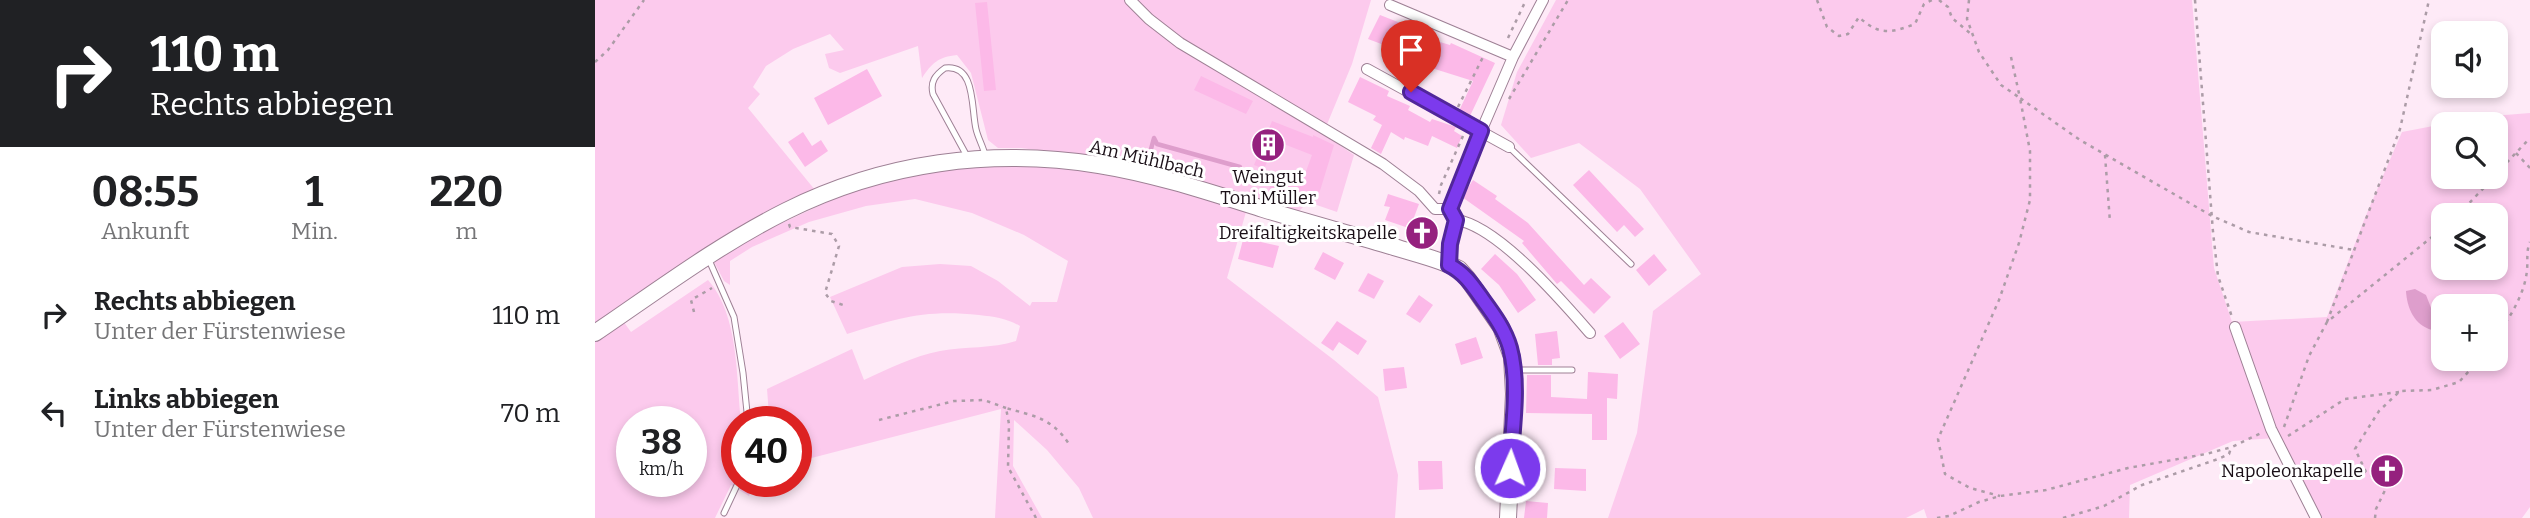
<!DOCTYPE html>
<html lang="de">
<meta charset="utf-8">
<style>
body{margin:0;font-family:Bitter,serif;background:#f6f6f6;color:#202124;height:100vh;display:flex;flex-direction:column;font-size:26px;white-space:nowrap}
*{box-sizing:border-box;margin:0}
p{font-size:23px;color:#757577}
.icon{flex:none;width:38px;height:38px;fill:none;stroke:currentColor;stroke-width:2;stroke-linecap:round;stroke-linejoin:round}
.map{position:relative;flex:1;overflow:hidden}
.side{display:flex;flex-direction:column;background:#fff;width:595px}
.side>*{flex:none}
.top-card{background:#202124;color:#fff;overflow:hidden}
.fabs{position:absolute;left:1836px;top:21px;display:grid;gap:14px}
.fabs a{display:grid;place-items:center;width:77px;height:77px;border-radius:14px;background:#fff;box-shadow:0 4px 10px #0003;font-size:35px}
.speed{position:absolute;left:21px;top:406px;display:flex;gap:14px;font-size:35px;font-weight:700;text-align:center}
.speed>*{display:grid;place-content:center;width:91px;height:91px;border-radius:50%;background:#fff;box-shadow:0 4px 10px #0003;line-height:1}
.speed small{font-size:18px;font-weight:400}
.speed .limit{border:10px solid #d22;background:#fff;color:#111}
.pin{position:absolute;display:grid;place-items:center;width:60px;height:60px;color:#fff;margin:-72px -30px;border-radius:50% 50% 50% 0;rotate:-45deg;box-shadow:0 0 7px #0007}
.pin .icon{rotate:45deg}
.me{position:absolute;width:77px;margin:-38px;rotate:2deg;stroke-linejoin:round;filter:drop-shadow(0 0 5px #0008)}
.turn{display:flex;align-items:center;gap:24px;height:147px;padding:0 35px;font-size:32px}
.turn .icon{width:91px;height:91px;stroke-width:2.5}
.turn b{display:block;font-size:49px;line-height:60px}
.eta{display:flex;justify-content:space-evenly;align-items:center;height:119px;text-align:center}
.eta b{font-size:42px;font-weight:700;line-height:49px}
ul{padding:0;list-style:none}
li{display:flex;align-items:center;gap:21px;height:98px;padding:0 35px}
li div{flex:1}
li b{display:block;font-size:26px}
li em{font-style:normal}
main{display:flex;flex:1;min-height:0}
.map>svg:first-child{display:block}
</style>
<main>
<section class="side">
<div class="top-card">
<div class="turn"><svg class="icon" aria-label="right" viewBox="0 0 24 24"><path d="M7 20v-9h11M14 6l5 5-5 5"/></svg><div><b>110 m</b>Rechts abbiegen</div></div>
</div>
<div class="eta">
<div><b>08:55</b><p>Ankunft</p></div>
<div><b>1</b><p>Min.</p></div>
<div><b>220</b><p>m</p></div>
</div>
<ul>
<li><svg class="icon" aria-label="right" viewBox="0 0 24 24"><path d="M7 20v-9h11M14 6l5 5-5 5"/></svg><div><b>Rechts abbiegen</b><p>Unter der Fürstenwiese</p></div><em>110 m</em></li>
<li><svg class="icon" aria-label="left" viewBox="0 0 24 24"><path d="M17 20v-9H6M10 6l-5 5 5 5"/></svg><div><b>Links abbiegen</b><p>Unter der Fürstenwiese</p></div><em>70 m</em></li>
</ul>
</section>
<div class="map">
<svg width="1935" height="518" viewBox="0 0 1935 518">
<rect width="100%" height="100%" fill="#feeaf7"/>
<path fill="#fccaed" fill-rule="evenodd" d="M 0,0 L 776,0 L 757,64 L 728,134 L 759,155 L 742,212 L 713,202 L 703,212 L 505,158 L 426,148 L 403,148 L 393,140 L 376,73 L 362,55 C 343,57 337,63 327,78 L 323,46 L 245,73 L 234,68 L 230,54 L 249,50 L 235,34 L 198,49 L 171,66 L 158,87 L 165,94 L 153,108 L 220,190 L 0,325 Z
M 961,0 L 1597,0 L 1619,268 L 1637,322 L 1732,317 L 1769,220 L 1807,132 L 1885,117 L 1935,113 L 1935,507 L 1927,518 L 1718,518 L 1680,438 L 1638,441 L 1535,485 L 1534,518 L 1332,518 L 1329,509 L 1311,518 L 1013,518 L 1042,433 L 1058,311 L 1106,274 L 1045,189 L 984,143 L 936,158 L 906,125 L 922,72 ZM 1848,124 L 1900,124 L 1900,177 L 1848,177 ZM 1848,215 L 1900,215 L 1900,268 L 1848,268 ZM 1848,306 L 1900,306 L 1900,359 L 1848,359 Z
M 385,164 L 489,169 L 593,193 L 651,212 L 632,278 L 739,360 L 783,397 L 803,475 L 800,518 L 498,518 L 484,488 L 452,450 L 419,420 L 418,466 L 447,518 L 400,518 L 406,409 L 201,462 L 201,422 L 169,422 L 169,417 L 174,415 L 172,389 L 257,349 L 269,380 C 293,369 319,356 345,351 C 371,346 397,349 421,341 L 425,326 C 411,318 400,317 384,315 C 331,309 302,318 252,334 L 235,297 L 307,267 L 345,264 L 376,266 L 403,281 L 435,306 L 437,302 L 462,302 L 473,261 L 429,235 L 377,213 L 320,199 L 271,206 L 214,222 L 157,247 L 135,261 L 135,285 L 129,281 L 118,260 L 163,234 L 280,180 Z
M 113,280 C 144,315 141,376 146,422 L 142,422 L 142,481 L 160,481 L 154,496 L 136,485 L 120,518 L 0,518 L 0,341 L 28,321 L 36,332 ZM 37,422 L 96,422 L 96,481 L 37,481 Z"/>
<path fill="#de9ecc" d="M 1820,289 L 1831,295 L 1842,323 L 1837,330 C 1819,325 1812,308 1811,291 Z"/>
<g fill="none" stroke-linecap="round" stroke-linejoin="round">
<path stroke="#de9ecc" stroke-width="4.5" d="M 556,149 L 559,138 L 562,144 L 645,167 L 643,177"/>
</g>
<path fill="#fcb9e8" d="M 392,2 L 401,90 L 389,91 L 380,3 Z
M 785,15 L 808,24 L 805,30 L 855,45 L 856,43 L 900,63 L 875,116 L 864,111 L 878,81 L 827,65 L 796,50 L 797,48 L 773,39 Z
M 272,69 L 287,96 L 233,125 L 219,98 Z
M 606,76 L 658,101 L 651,114 L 599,90 Z
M 765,77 L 794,91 L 792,96 L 815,106 L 813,110 L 835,122 L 837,119 L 861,127 L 859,131 L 867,136 L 862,148 L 837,136 L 833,146 L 810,137 L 809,140 L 796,132 L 786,154 L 776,148 L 787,125 L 778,120 L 781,116 L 753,102 Z
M 677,121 L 718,137 L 718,135 L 739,145 L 724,194 L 720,192 L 716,207 L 682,199 L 683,195 L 674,190 L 678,175 L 706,185 L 717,155 L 681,141 L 669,169 L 659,165 Z
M 208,132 L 217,146 L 226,140 L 233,151 L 210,167 L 193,142 Z
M 994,170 L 1049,229 L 1040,237 L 1029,225 L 1022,232 L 978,185 Z
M 878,180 L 902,196 L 900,199 L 933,223 L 989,285 L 996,278 L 1016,297 L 999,314 L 966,281 L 962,284 L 927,243 L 929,241 L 867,197 Z
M 793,194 L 824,204 L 818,220 L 837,236 L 790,220 L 795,207 L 789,206 Z
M 650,232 L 667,237 L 666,242 L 684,246 L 678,268 L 643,259 Z
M 728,252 L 749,263 L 740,280 L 719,269 Z
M 900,254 L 922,274 L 941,300 L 923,313 L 904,285 L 886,269 Z
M 1059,254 L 1072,270 L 1054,286 L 1041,270 Z
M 773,273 L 789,281 L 779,299 L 763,291 Z
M 824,295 L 838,305 L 825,323 L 811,314 Z
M 742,321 L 772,341 L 763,355 L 744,342 L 738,351 L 726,343 Z
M 1028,322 L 1045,344 L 1025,359 L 1009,336 Z
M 962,331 L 965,358 L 957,359 L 957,365 L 943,365 L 940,334 Z
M 881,337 L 888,358 L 866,365 L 860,344 Z
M 809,367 L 812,388 L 790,391 L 788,369 Z
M 993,372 L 1023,374 L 1022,399 L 1012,398 L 1012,440 L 997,440 L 997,414 L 931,413 L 932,375 L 956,375 L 956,397 L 992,399 Z
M 823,461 L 847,461 L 848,489 L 824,490 Z
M 1788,463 L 1793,464 L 1800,473 L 1792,480 L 1784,470 L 1784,466 Z
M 960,468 L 991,469 L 991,491 L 959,489 Z
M 931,501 L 953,503 L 952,518 L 929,518 Z"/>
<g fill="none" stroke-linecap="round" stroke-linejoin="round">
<g stroke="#9e8095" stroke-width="7">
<path id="lane" d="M 914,147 L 1036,264
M 373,158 L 338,94 C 335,82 340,75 350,68 C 381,64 376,108 381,129 C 383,138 388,146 390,155
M 114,260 L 139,317 L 148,373 L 153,422
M 921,370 L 977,370
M 129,513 L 144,481"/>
</g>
<g stroke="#9e8095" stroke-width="12">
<path id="street" d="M 535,0 L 554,19 L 585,43 L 788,164 L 824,191 L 840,209 L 855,209
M 795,5 L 918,57
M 772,69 L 914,147
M 861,220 C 902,225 968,302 995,333
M 854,265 L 855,244 L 861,220 L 855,209 L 860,192 L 918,57 L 948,0
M 1640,327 L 1676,429 L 1721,518"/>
</g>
<g stroke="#9e8095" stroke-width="18">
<path id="secondary" d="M 0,333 C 62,291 123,245 191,211 C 289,162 397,148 504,165 C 560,174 614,192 668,209 C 711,222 755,234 799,247 C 821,254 844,259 864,269 L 872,278 L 906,327 L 917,357 L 919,394 L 913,518"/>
</g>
<path stroke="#ac9ca7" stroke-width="2.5" stroke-dasharray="3.5 5" stroke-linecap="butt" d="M 1222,0 L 1232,27 L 1244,36 L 1253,34 L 1264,17 C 1284,36 1296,33 1320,24 L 1329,4 L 1337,0
M 1344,0 L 1353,7 L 1357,18 L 1376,34
M 1374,0 L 1372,19 L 1384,52 L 1406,85 L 1425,98 L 1435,151 L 1435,200 L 1424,243 L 1404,300 L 1343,439 L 1350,474 L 1375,488 L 1405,496
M 1600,0 L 1618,232 L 1623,276 L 1637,317
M 913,38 L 931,0
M 1416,57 L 1425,98 L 1485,140 L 1617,216 L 1654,232 L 1759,250
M 0,62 L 13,50 L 49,0
M 914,99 L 973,0
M 863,107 L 888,57
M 1921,153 L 1935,168
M 1510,155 L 1515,222
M 1900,175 L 1935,138
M 844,194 L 846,185 L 868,136
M 1863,215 L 1899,177
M 194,224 L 195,227 L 237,234 L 244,246 L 230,293 L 236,301 L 251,306
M 99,312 L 96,300 L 117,288
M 1842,315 L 1848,316
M 1732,322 L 1805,129 L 1834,0
M 1900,336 C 1915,319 1930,293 1932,270 C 1933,260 1931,251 1935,242
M 284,420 L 359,401 L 389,400 L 411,408
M 1689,427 L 1714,356 L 1732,322 L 1848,228
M 1693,436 L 1750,399 L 1804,392
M 441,518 L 413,467 L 414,424 L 411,408 C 439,416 457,418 474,444
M 1342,518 L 1354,516 L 1384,502 L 1405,496 L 1451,490 L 1533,468 L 1611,454 L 1637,447 L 1666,433
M 1468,518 L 1509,506 L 1547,485 L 1623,459 L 1634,454 L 1636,448
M 1780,518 L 1781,509 L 1792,486 L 1771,472 L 1760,449 L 1784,411 L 1805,391 L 1837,390 L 1864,382 L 1885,359"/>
<use href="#lane" stroke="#fff" stroke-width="5"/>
<use href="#street" stroke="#fff" stroke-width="10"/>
<use href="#secondary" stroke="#fff" stroke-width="16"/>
</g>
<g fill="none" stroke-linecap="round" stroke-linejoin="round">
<g stroke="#51269a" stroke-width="18">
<path id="route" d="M 816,92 L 886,131 L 855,209 L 861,220 L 855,244 L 854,265 C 870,273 878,286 888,300 C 899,315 910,330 915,348 C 925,385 917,430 915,468"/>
</g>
<use href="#route" stroke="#7c3aed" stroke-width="12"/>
</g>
<defs>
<g id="building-disc" transform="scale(1.75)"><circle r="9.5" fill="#95217e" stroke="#fff"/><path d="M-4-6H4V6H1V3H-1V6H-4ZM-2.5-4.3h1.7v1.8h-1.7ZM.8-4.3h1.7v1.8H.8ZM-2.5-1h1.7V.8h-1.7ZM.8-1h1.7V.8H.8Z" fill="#fff"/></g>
<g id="church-disc" transform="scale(1.75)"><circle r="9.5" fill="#95217e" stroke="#fff"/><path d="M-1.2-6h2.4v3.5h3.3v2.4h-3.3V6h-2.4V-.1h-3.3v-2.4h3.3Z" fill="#fff"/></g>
</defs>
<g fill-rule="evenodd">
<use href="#building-disc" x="673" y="145"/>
<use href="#church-disc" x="827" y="233"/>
<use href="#church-disc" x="1792" y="471"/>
</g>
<g text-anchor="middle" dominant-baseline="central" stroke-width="6" stroke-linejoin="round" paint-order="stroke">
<g font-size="18" fill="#1a0f17" stroke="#fff">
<text transform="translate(552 159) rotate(13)">Am Mühlbach</text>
</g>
<g font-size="18" fill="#1a0f17" stroke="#fff" text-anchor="end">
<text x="673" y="177" text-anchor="middle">Weingut<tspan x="673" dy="21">Toni Müller</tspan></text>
<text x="802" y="233">Dreifaltigkeitskapelle</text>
<text x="1768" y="471">Napoleonkapelle</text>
</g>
</g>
</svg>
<div class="fabs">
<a><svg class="icon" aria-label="sound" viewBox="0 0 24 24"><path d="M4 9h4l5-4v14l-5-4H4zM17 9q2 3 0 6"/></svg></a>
<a><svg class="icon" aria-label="search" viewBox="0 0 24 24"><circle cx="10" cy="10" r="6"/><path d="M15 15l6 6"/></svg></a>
<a><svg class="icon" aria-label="layers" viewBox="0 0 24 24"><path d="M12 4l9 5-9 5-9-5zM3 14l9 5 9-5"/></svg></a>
<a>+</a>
</div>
<div class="speed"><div>38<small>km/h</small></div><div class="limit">40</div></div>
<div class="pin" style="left:816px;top:92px;background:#d93025"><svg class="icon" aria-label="arrive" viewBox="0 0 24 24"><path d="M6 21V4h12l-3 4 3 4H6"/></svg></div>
<svg class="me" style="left:915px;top:468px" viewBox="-20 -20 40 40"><circle r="17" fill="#7c3aed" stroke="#fff" stroke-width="3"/><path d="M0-11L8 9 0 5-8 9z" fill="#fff"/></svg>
</div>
</main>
